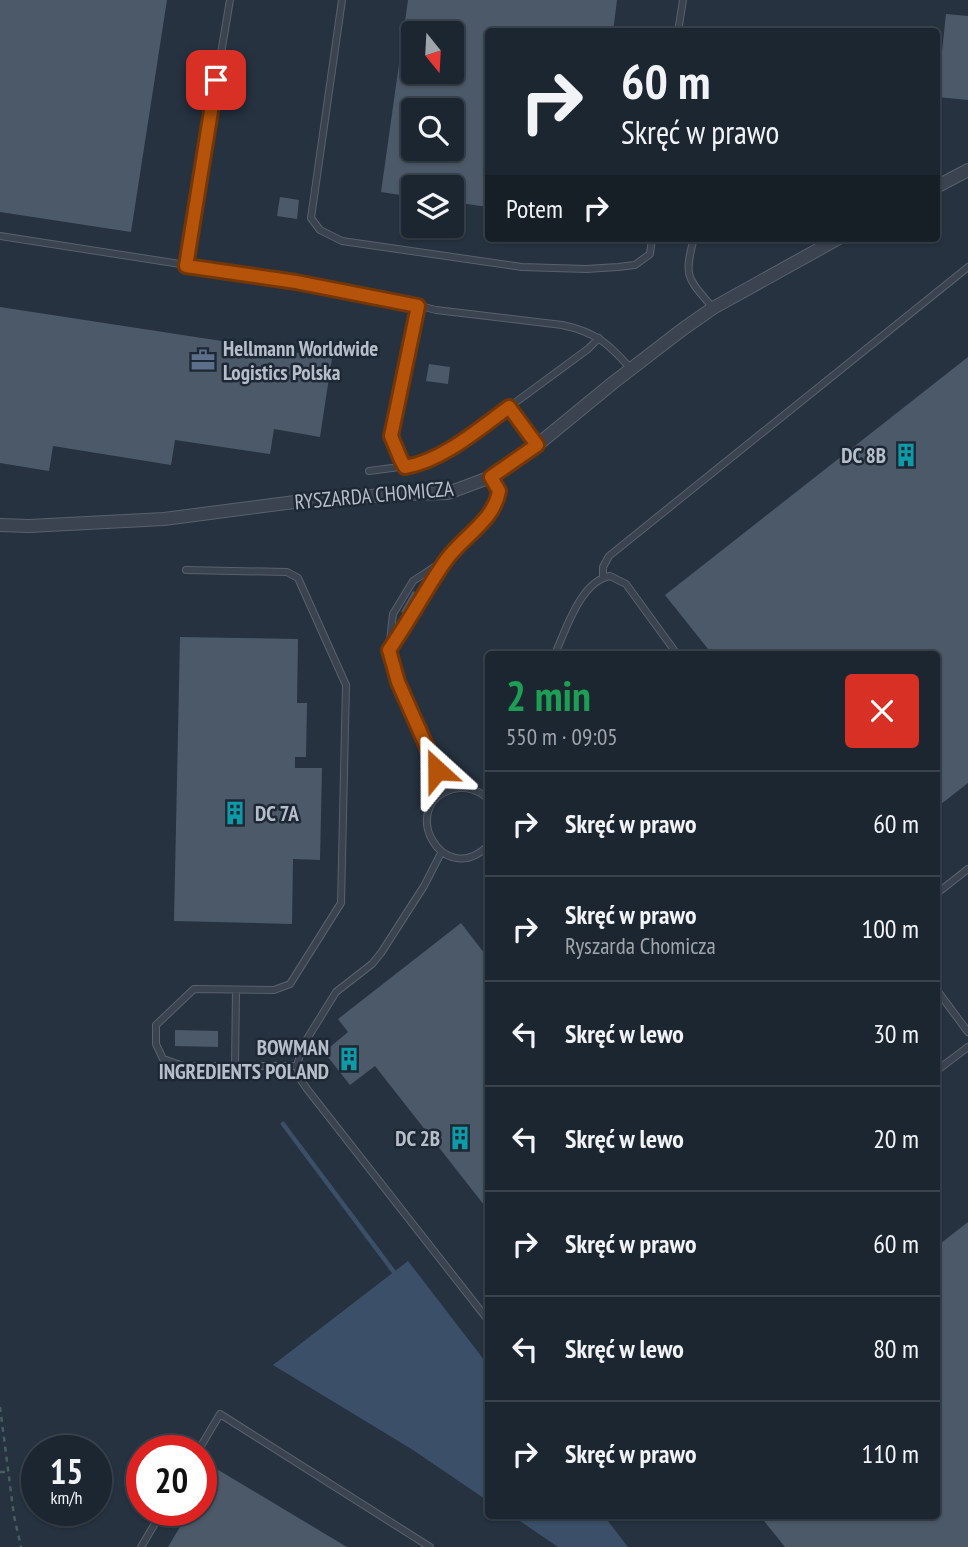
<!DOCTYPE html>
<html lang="pl">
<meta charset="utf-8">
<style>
body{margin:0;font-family:"PT Sans Narrow",sans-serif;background:#252e38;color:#f1f3f6;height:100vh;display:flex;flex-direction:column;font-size:26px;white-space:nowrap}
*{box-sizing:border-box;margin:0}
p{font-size:23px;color:#a0a5ab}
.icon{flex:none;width:38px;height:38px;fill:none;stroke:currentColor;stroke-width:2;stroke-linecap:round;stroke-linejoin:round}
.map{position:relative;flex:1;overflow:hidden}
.side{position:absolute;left:485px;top:651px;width:455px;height:868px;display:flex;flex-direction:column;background:#1c2630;border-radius:7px;box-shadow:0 2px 5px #0004,0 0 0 2px #3a434c}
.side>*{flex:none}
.hud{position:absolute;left:485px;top:28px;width:455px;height:214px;border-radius:7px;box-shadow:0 2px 5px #0004,0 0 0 2px #3a434c;background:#1c2630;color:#f1f3f6;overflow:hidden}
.needle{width:46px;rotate:162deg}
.buttons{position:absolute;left:401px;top:21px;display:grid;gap:14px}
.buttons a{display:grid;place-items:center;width:63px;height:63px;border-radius:7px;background:#1c2630;box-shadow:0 2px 5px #0004,0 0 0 2px #3a434c;font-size:35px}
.speed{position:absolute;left:21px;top:1435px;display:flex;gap:14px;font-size:35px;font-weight:700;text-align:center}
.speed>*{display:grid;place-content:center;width:91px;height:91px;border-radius:50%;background:#1c2630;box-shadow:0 2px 5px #0004,0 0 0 2px #3a434c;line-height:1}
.speed small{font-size:18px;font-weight:400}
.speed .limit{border:10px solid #d22;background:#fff;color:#111}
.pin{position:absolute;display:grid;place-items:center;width:60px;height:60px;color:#fff;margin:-30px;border-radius:14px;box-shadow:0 4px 10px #0006}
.me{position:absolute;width:77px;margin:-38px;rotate:336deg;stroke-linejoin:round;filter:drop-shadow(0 0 5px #0008)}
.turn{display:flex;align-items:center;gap:24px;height:147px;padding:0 21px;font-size:32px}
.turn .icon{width:91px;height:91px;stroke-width:2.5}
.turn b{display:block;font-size:49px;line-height:60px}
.then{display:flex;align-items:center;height:66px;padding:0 21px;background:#0003;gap:14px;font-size:26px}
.round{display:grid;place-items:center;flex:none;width:74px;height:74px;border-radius:7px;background:#252e38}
.headline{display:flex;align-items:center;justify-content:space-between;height:119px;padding:0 21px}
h1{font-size:42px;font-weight:800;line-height:52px;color:#1e9e55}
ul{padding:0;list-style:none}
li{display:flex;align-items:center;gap:21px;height:105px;padding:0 21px;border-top:2px solid #3a434c}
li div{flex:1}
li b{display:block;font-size:26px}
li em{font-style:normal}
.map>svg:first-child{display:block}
</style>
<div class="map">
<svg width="968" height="1547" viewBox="0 0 968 1547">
<rect width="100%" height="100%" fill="#263240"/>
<path fill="#3b5068" d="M 408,1261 L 488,1365 L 488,1501 L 413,1450 L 273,1365 Z
M 522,1516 L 604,1516 L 628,1547 L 558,1547 L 517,1519 Z"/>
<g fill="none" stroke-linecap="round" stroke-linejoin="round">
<path stroke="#3b5068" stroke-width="4.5" d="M 283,1124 L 394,1272"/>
</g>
<path fill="#4c5968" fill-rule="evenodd" d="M 0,0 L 167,0 L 131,232 L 0,212 Z
M 408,0 L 617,0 L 613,32 L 488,32 L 488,207 L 452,202 L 452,187 L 413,187 L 413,197 L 381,192 ZM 413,33 L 452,33 L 452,72 L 413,72 ZM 413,110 L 452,110 L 452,149 L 413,149 Z
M 946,14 L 968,16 L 968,100 L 937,97 Z
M 280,197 L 299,200 L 297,219 L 277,216 Z
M 0,307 L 332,358 L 320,437 L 274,429 L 270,454 L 175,440 L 171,465 L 53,446 L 49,471 L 0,463 Z
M 968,357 L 968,783 L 936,808 L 936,654 L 712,654 L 665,595 Z
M 429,364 L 450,367 L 448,384 L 426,381 Z
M 413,591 L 419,594 L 407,615 L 401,612 Z
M 180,637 L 298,639 L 297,703 L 307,703 L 306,757 L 295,757 L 295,768 L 322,768 L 320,860 L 293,859 L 292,924 L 174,921 Z
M 461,923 L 488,958 L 488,1210 L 375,1066 L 350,1085 L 324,1052 L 348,1032 L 338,1019 Z
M 175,1030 L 218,1031 L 218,1047 L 175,1046 Z
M 968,1222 L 968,1547 L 785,1547 L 760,1516 L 936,1516 L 936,1247 Z
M 215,1468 L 347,1547 L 168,1547 L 190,1510 L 201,1510 L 201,1491 Z"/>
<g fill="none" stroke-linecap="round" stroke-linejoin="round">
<g stroke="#58616d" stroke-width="8">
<path id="service" d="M 342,0 L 311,218 L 320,230 L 342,241 L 522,267 L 586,269 L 618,267 L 635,265 L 650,254 L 652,238
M 678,32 L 683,0
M 0,236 L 296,282 L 397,300 L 436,310 L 562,325 C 596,332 609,344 631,369
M 694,238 C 683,278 688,278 713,308
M 185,266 L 230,0
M 509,407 L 537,445
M 405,467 L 401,460 L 392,436 L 418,306
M 369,471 L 415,465 L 435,457 L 467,438 L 588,349 L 599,338
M 186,570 L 287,572 L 298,578 L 346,685 L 341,903 L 290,984 L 274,990 L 194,989 L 156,1025 L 156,1044 L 163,1059 L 184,1066 L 297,1066 L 302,1047 L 336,992 L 372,964 L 381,953 L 424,886 L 441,853
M 603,577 L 603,567 L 609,556 L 968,267
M 390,648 L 408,624 L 444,562
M 555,654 C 566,629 581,581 610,576 L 626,584 L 677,654
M 446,791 L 398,682 L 389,650 L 393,614 L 413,581 L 445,560 L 487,515 L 495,506 L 499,491 L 491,477
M 488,799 C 479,790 466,786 453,789 C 397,805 442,890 488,846
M 936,894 L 968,869
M 936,989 L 968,1032
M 297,1066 L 301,1080 L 307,1089 L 488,1320
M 235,1067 L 236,990
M 936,1071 L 968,1047
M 198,1451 L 220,1414 L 430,1547
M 141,1547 L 163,1510"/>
</g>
<g stroke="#58616d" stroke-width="14">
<path id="minor" d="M 936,187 L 968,170
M 0,525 L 29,526 L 164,519 L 318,499 L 403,494 L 448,493 L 491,477 L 525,455 L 614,382 L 683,329 L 713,308 L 839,238"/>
</g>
<path stroke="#485d5f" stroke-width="2.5" stroke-dasharray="5 5" stroke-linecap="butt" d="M 0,1407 L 14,1516 L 21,1547
M 0,1472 L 8,1472"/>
<use href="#service" stroke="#3a434f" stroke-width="6"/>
<use href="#minor" stroke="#3a434f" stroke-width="12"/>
</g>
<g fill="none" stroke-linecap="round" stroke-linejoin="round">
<g stroke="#753606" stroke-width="18">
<path id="route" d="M 216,80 L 186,266 L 296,282 L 418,306 L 391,436 L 401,460 L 405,467 C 442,461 479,429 509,407 L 537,445 L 491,477 L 499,491 C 494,522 460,538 444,563 C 425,591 409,621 389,650 L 398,682 L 437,770"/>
</g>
<use href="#route" stroke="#b45309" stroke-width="12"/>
</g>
<defs>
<g id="office-bare" transform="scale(1.89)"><path d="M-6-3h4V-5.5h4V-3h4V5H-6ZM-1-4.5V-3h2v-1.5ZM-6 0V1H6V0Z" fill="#5c6f8a" stroke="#1e2835" stroke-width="2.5" paint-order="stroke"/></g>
<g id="building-bare" transform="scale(1.89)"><path d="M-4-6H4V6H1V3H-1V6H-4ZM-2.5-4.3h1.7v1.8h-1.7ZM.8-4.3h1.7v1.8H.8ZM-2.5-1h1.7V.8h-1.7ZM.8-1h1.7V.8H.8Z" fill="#0f9aa8" stroke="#1e2835" stroke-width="2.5" paint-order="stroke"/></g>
</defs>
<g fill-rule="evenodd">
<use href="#office-bare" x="203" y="360"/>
<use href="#building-bare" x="906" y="455"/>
<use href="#building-bare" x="235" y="813"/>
<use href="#building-bare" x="349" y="1059"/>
<use href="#building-bare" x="460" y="1138"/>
</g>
<g text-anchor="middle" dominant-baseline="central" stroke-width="5" stroke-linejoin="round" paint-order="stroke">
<g font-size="21" font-weight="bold" fill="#b6beca" stroke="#1e2835" text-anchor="end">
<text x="223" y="348" text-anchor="start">Hellmann Worldwide<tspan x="223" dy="24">Logistics Polska</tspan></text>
<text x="886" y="455">DC 8B</text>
<text x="255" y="813" text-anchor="start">DC 7A</text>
<text x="329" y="1047">BOWMAN<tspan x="329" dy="24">INGREDIENTS POLAND</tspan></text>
<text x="440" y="1138">DC 2B</text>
</g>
<g font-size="21" fill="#b6beca" stroke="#1e2835">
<text transform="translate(374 495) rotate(-5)">RYSZARDA CHOMICZA</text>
</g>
</g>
</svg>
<div class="buttons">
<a><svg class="needle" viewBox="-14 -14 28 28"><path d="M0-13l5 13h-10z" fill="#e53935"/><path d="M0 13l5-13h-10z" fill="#a0a5ab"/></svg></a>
<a><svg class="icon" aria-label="search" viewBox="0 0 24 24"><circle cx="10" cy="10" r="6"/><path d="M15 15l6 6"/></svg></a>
<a><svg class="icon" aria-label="layers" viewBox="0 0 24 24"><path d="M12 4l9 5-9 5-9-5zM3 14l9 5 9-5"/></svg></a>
</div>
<div class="speed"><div>15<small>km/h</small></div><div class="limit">20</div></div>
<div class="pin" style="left:216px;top:80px;background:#d93025"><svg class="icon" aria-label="arrive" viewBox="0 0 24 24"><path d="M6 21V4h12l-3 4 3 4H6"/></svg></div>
<svg class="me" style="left:437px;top:770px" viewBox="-20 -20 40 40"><path d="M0-17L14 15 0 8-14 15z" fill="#b45309" stroke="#fff" stroke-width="4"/></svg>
<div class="hud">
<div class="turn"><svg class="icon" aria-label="right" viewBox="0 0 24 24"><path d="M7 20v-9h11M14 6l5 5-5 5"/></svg><div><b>60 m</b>Skręć w prawo</div></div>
<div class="then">Potem<svg class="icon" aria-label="right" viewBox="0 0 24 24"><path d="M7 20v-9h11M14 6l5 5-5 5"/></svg></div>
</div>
<section class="side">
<div class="headline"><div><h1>2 min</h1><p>550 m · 09:05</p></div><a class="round" style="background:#d93025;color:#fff"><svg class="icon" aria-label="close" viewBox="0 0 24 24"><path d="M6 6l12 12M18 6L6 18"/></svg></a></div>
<ul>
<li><svg class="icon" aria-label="right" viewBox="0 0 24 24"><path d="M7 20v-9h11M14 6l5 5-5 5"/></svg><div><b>Skręć w prawo</b></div><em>60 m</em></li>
<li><svg class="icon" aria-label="right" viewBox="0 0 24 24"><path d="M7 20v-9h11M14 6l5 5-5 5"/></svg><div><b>Skręć w prawo</b><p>Ryszarda Chomicza</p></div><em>100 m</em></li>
<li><svg class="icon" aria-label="left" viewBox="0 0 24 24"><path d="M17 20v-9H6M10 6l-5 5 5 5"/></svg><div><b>Skręć w lewo</b></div><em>30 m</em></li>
<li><svg class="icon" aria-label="left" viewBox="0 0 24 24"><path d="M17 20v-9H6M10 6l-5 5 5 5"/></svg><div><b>Skręć w lewo</b></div><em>20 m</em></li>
<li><svg class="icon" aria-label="right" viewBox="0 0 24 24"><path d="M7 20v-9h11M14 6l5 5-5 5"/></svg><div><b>Skręć w prawo</b></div><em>60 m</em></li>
<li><svg class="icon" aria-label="left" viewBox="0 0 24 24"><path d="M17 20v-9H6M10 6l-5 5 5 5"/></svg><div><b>Skręć w lewo</b></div><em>80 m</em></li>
<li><svg class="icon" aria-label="right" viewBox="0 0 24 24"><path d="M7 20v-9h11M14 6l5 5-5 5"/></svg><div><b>Skręć w prawo</b></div><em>110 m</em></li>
</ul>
</section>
</div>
